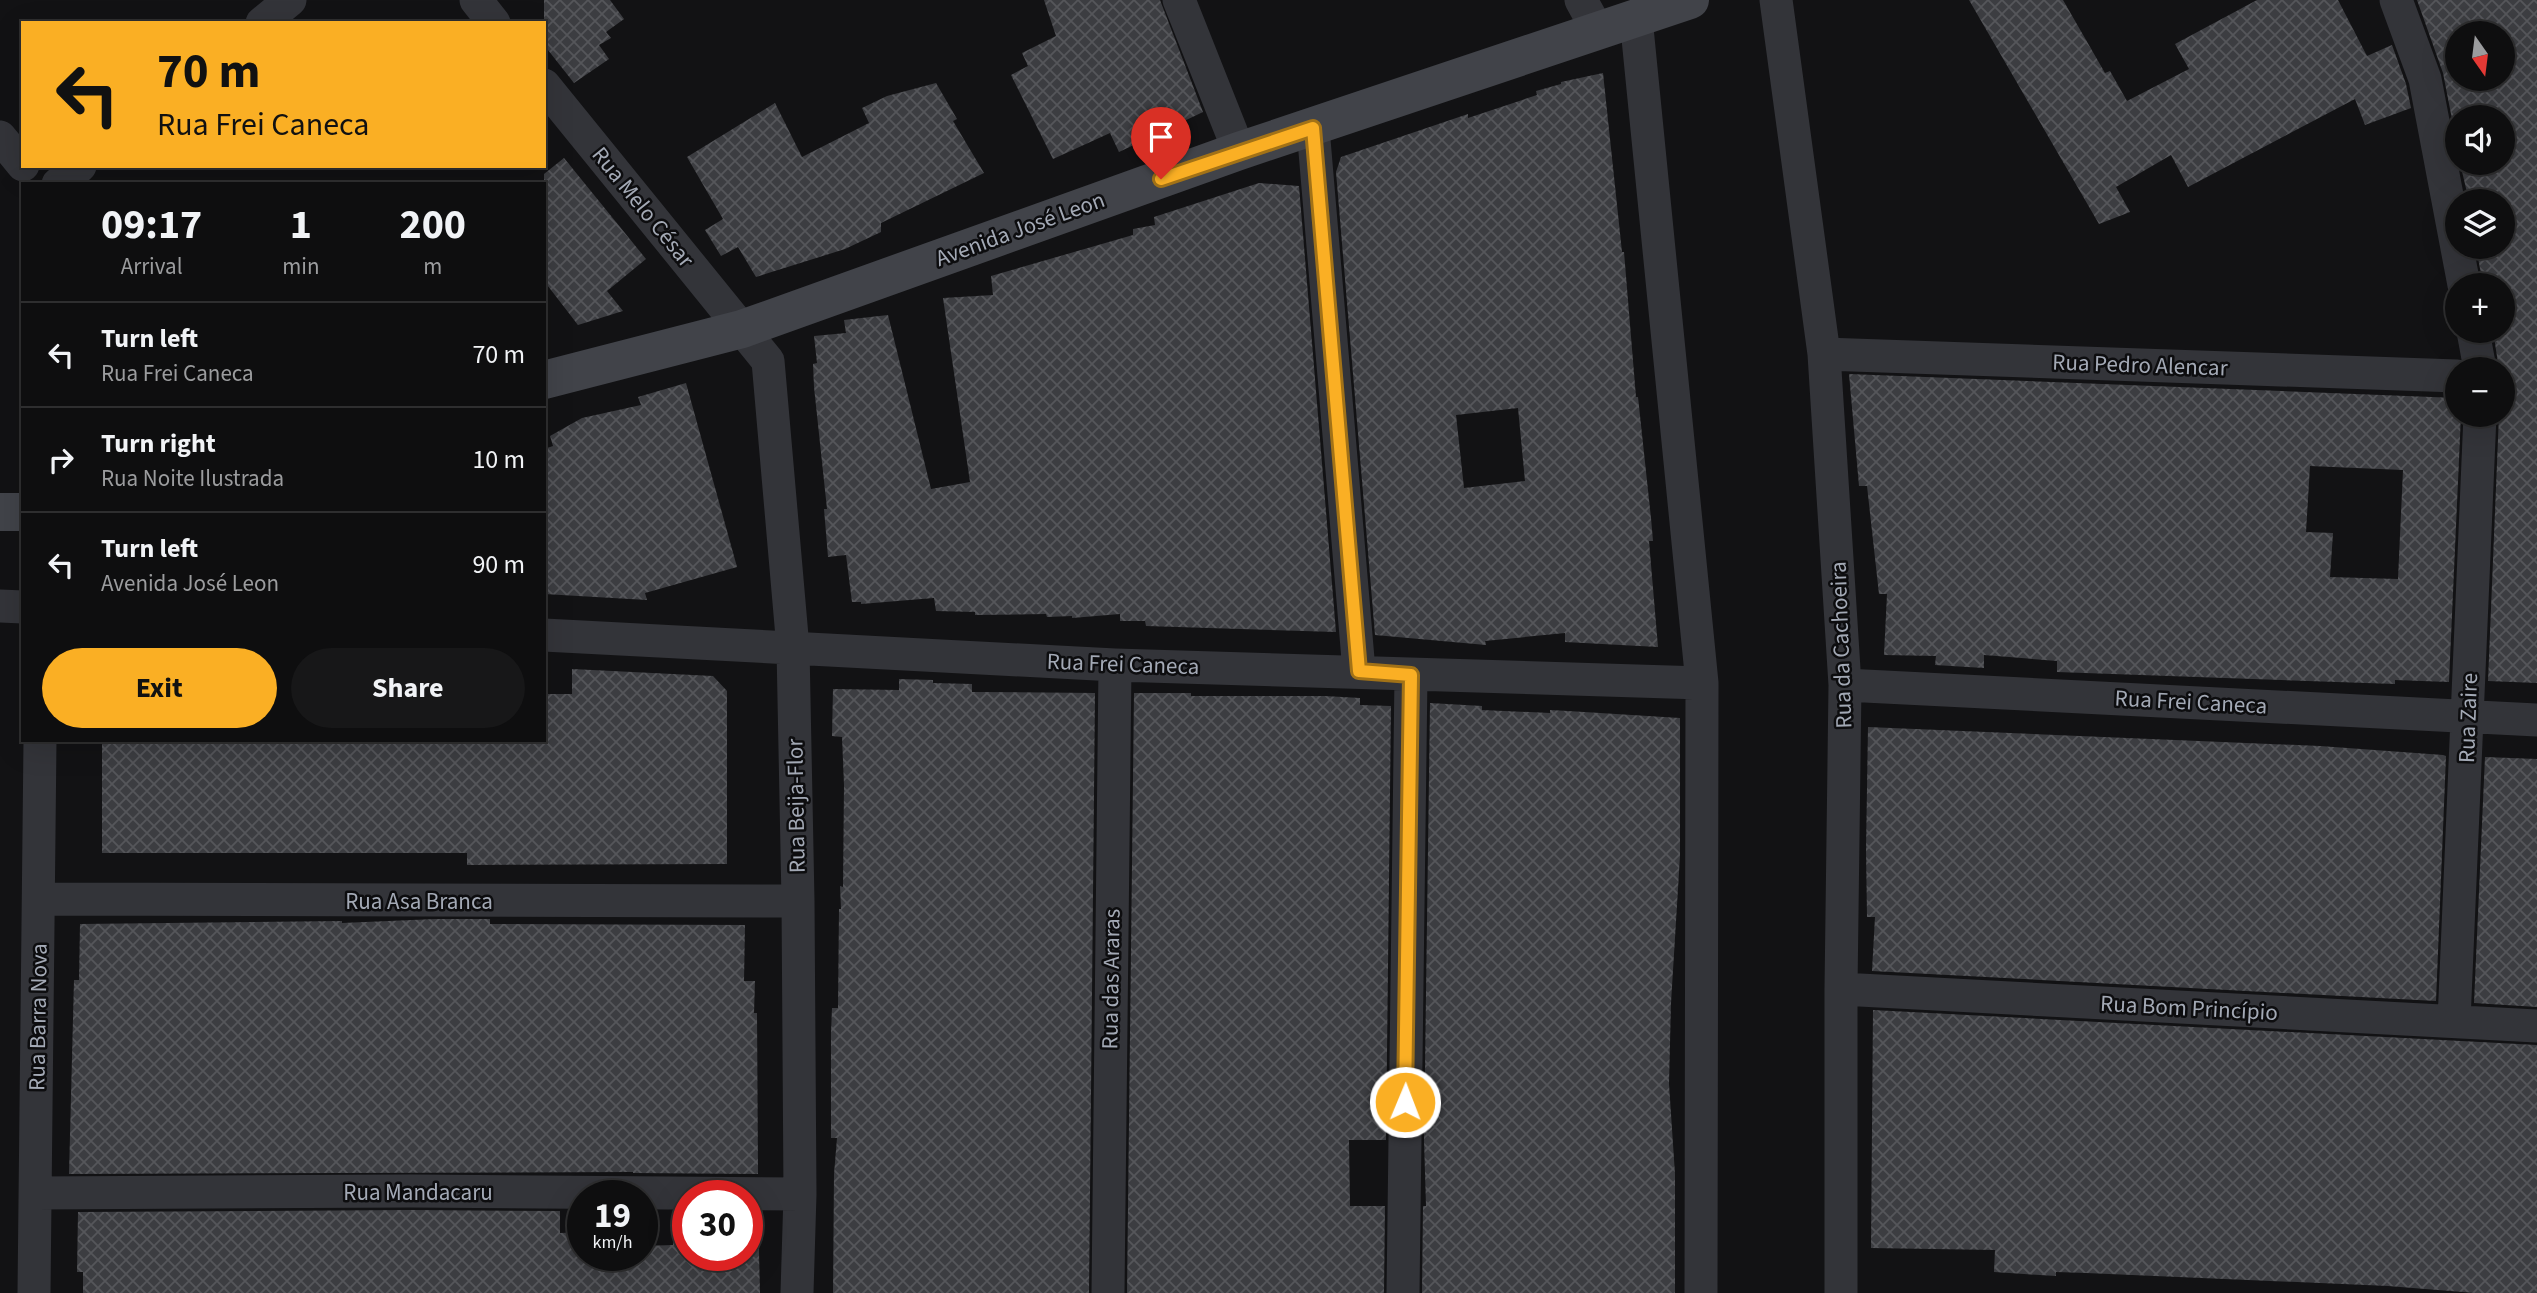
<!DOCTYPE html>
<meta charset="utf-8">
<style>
body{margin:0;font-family:"Source Sans 3",sans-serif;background:#171718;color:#f1f3f6;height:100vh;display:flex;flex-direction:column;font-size:26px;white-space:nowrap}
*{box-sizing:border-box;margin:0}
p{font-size:23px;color:#9b9c9e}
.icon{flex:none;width:38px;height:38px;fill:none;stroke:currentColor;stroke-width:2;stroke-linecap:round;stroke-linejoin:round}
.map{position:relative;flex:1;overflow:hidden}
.sheet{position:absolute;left:21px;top:182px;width:525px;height:560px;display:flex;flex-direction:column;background:#0e0e0f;border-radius:0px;box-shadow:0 7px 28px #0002,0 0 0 2px #2e2e2f}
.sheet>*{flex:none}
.top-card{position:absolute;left:21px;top:21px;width:525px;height:147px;border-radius:0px;box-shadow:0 7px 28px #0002,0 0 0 2px #2e2e2f;background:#faaf24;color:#111;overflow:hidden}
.needle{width:46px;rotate:166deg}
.buttons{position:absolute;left:2445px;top:21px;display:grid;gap:14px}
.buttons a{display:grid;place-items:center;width:70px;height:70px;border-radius:50%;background:#0e0e0f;box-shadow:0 7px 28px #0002,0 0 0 2px #2e2e2f;font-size:35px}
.speed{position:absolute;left:567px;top:1180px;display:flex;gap:14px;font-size:35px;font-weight:700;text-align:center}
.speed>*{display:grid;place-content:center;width:91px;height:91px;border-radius:50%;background:#0e0e0f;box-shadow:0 7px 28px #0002,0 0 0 2px #2e2e2f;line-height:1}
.speed small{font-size:18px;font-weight:400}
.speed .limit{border:10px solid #d22;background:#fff;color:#111}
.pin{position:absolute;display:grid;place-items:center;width:60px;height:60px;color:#fff;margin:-72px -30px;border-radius:50% 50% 50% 0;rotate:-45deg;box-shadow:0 0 7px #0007}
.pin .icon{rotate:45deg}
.me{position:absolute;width:77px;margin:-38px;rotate:1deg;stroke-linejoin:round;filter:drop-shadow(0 0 5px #0008)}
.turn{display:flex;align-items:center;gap:24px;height:147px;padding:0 21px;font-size:32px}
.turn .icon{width:91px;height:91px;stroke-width:2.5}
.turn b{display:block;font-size:49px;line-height:60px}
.eta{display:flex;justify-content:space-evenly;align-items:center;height:119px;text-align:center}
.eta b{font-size:42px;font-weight:700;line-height:49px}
.primary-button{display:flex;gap:14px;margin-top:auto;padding:14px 21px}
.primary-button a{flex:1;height:80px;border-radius:42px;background:#faaf24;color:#111;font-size:28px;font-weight:700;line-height:80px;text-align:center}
.primary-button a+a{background:#171718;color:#f1f3f6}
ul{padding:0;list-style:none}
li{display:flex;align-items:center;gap:21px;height:105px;padding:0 21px;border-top:2px solid #2e2e2f}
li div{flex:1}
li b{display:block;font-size:26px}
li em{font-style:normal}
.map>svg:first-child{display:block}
</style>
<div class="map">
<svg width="2537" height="1293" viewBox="0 0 2537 1293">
<defs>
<pattern id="building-cross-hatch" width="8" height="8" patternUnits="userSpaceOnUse" patternTransform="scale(1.75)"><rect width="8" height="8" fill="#3c3d41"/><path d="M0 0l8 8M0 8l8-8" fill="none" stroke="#55565a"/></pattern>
</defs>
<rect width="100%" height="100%" fill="#121214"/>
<path fill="url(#building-cross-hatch)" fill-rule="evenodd" d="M 544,0 L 610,0 L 624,19 L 606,32 L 611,38 L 599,45 L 609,59 L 574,83 L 544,45 Z
M 1044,0 L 1160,0 L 1203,112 L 1119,152 L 1110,133 L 1053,159 L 1011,75 L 1028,66 L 1022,53 L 1056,36 Z
M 1969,0 L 2063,0 L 2105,73 L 2110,71 L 2127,101 L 2189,69 L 2175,44 L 2257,0 L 2338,0 L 2367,56 L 2392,45 L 2406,84 L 2411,108 L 2365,125 L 2355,99 L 2188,187 L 2171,155 L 2116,187 L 2130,212 L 2099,224 Z
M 2417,0 L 2537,0 L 2537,683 L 2488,681 L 2499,415 L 2502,415 L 2502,399 L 2504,399 L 2502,369 L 2499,369 L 2493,331 L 2502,331 L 2502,285 L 2483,285 L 2476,247 L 2502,247 L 2502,201 L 2469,201 L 2460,163 L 2502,163 L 2502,117 L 2457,117 L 2457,145 L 2443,73 ZM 2457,33 L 2502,33 L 2502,79 L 2457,79 Z
M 1603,73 L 1622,252 L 1624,252 L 1636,397 L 1638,397 L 1651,518 L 1653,541 L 1649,541 L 1658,647 L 1565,642 L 1565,633 L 1485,641 L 1486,645 L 1375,635 L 1336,172 L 1341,157 L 1468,114 L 1468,118 L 1537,95 L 1536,91 L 1561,84 L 1561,82 ZM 1518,408 L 1525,481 L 1464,488 L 1456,415 Z
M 936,83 L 957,119 L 953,121 L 984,173 L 881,223 L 881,232 L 845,249 L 756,277 L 738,247 L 721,256 L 705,230 L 723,219 L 687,157 L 775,103 L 802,157 L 869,123 L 862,108 L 887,96 Z
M 564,158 L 646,259 L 607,291 L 623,311 L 578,325 L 544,281 L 544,174 Z
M 1259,183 L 1299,186 L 1336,632 L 1146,626 L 1145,621 L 1120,621 L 1120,614 L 1072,618 L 1072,616 L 1047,617 L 1046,614 L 975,615 L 975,612 L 936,611 L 934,598 L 861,604 L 861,602 L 852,602 L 846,555 L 828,557 L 824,509 L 827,509 L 814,387 L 813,364 L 817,363 L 814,336 L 846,333 L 844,320 L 888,315 L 931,489 L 970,482 L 943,298 L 993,295 L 991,276 L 1133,235 L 1133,229 L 1155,225 L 1154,217 Z
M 1849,374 L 2457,398 L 2457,415 L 2461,415 L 2449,682 L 2395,680 L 2395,684 L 2057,672 L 2057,661 L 1984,655 L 1984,668 L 1935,665 L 1936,656 L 1884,655 L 1887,594 L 1879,594 L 1867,486 L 1859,486 ZM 2310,466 L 2403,470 L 2398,579 L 2330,577 L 2333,533 L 2306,532 Z
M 686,383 L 737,567 L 645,593 L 647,600 L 544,594 L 544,449 L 553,446 L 550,436 L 582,418 L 641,405 L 638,397 Z
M 572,669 L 713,676 L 727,691 L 727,864 L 467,865 L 467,853 L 102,853 L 102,740 L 544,740 L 544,694 L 572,694 Z
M 899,679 L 933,680 L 933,683 L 972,684 L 972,692 L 1095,693 L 1089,1293 L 833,1293 L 834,1174 L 837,1138 L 831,1138 L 831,1033 L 832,1008 L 838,1008 L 839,909 L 841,909 L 840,886 L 843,887 L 844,785 L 842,737 L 832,736 L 833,689 L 899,690 Z
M 1134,693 L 1191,693 L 1191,696 L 1325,696 L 1360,698 L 1360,705 L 1391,706 L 1386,1140 L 1349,1140 L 1350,1206 L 1385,1206 L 1384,1293 L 1127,1293 Z
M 1430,703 L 1482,706 L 1482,710 L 1550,713 L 1550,710 L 1568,711 L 1680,718 L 1680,856 L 1671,1003 L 1669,1084 L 1675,1174 L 1675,1293 L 1422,1293 L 1423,1206 L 1426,1206 L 1424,1140 Z
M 1868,727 L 2320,746 L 2443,755 L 2446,756 L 2436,1001 L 1872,971 L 1875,917 L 1867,917 L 1866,850 Z
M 2485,757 L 2537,759 L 2537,1007 L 2474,1003 Z
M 435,919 L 490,919 L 490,924 L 745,925 L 744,981 L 755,981 L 754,1013 L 757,1013 L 758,1174 L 633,1173 L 633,1172 L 69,1174 L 74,980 L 79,980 L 80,924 L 342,921 L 342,923 Z
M 1873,1010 L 2537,1045 L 2537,1293 L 2475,1293 L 2388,1286 L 2086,1273 L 2056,1272 L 2056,1276 L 2024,1274 L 1994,1272 L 1995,1250 L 1871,1248 Z
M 411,1210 L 560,1211 L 560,1233 L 583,1232 L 583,1255 L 642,1255 L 642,1246 L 673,1245 L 673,1212 L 688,1212 L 688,1255 L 747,1255 L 747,1213 L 758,1213 L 760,1293 L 83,1293 L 83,1272 L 77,1272 L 78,1212 Z"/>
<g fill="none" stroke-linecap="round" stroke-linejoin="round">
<path stroke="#333439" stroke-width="33" d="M 476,0 L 494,23
M 1179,0 L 1239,151
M 1581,0 L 1598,31
M 1776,0 L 1824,354 L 1845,685 L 1841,989 L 1841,1293
M 2396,0 L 2425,79 L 2464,285
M 1636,18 L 1702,683 L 1701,1293
M 262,23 L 290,0
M 544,85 L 768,361 L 793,648 L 798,901 L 800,1194 L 797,1293
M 1313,128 L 1359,671
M 0,137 L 23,165
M 58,184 L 80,166
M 2473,331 L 2480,369
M 1824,354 L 2457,376
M 0,606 L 23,607
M 544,635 L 1115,665 L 1702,683
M 1845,685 L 2537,720
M 39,899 L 798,901
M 1841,989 L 2537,1026
M 2454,1021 L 2480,415
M 36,1193 L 411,1191 L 800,1194
M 34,1293 L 40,740
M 1108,1293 L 1115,665
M 1403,1293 L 1411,675"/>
<path stroke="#414349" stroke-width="38" d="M 544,380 L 742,329 L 1239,151 L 1690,0
M 0,512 L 23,512"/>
</g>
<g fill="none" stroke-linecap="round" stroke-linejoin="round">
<g stroke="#a27217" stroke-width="18">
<path id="route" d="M 1161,179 L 1313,128 L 1359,671 L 1411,675 L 1405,1102"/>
</g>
<use href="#route" stroke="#faaf24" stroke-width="12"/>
</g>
<g text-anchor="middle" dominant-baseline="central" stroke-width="5" stroke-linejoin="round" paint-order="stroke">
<g font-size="23" fill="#a3a9b5" stroke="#0d0d0f">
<text transform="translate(643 207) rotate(51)">Rua Melo César</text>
<text transform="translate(1020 229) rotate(-20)">Avenida José Leon</text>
<text transform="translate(2140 365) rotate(2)">Rua Pedro Alencar</text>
<text transform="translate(1841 645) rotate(-92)">Rua da Cachoeira</text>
<text transform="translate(1123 664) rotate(2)">Rua Frei Caneca</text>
<text transform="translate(2191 702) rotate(3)">Rua Frei Caneca</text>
<text transform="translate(2468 718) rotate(-88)">Rua Zaire</text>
<text transform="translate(796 806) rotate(-91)">Rua Beija-Flor</text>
<text x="419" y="901">Rua Asa Branca</text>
<text transform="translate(1111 979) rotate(-89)">Rua das Araras</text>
<text transform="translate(2189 1008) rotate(3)">Rua Bom Princípio</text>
<text transform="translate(38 1017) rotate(-89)">Rua Barra Nova</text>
<text x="418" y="1192">Rua Mandacaru</text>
</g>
</g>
</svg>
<div class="buttons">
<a><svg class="needle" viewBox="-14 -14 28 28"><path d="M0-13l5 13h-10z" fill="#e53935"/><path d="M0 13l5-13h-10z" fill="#9b9c9e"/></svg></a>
<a><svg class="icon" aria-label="sound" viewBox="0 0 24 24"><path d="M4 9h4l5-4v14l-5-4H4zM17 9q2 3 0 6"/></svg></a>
<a><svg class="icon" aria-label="layers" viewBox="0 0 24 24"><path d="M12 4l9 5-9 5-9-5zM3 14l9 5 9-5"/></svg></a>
<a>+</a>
<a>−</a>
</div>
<div class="speed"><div>19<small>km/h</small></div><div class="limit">30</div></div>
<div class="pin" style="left:1161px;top:179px;background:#d93025"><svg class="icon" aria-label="arrive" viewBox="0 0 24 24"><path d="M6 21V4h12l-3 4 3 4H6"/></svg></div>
<svg class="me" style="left:1405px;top:1102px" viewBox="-20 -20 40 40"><circle r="17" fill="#faaf24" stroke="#fff" stroke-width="3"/><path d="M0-11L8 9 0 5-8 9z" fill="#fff"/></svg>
<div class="top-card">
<div class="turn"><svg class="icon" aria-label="left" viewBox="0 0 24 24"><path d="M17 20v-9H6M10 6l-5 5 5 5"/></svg><div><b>70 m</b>Rua Frei Caneca</div></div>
</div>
<section class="sheet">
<div class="eta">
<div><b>09:17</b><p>Arrival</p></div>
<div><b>1</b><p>min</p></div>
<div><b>200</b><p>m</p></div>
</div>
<ul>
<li><svg class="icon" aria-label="left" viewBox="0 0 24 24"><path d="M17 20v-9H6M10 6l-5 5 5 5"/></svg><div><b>Turn left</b><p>Rua Frei Caneca</p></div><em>70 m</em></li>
<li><svg class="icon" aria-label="right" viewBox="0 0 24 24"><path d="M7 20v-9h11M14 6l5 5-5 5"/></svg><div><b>Turn right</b><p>Rua Noite Ilustrada</p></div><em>10 m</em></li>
<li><svg class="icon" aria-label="left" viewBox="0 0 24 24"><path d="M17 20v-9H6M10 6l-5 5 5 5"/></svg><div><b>Turn left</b><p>Avenida José Leon</p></div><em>90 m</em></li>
</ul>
<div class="primary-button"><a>Exit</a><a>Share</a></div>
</section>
</div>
